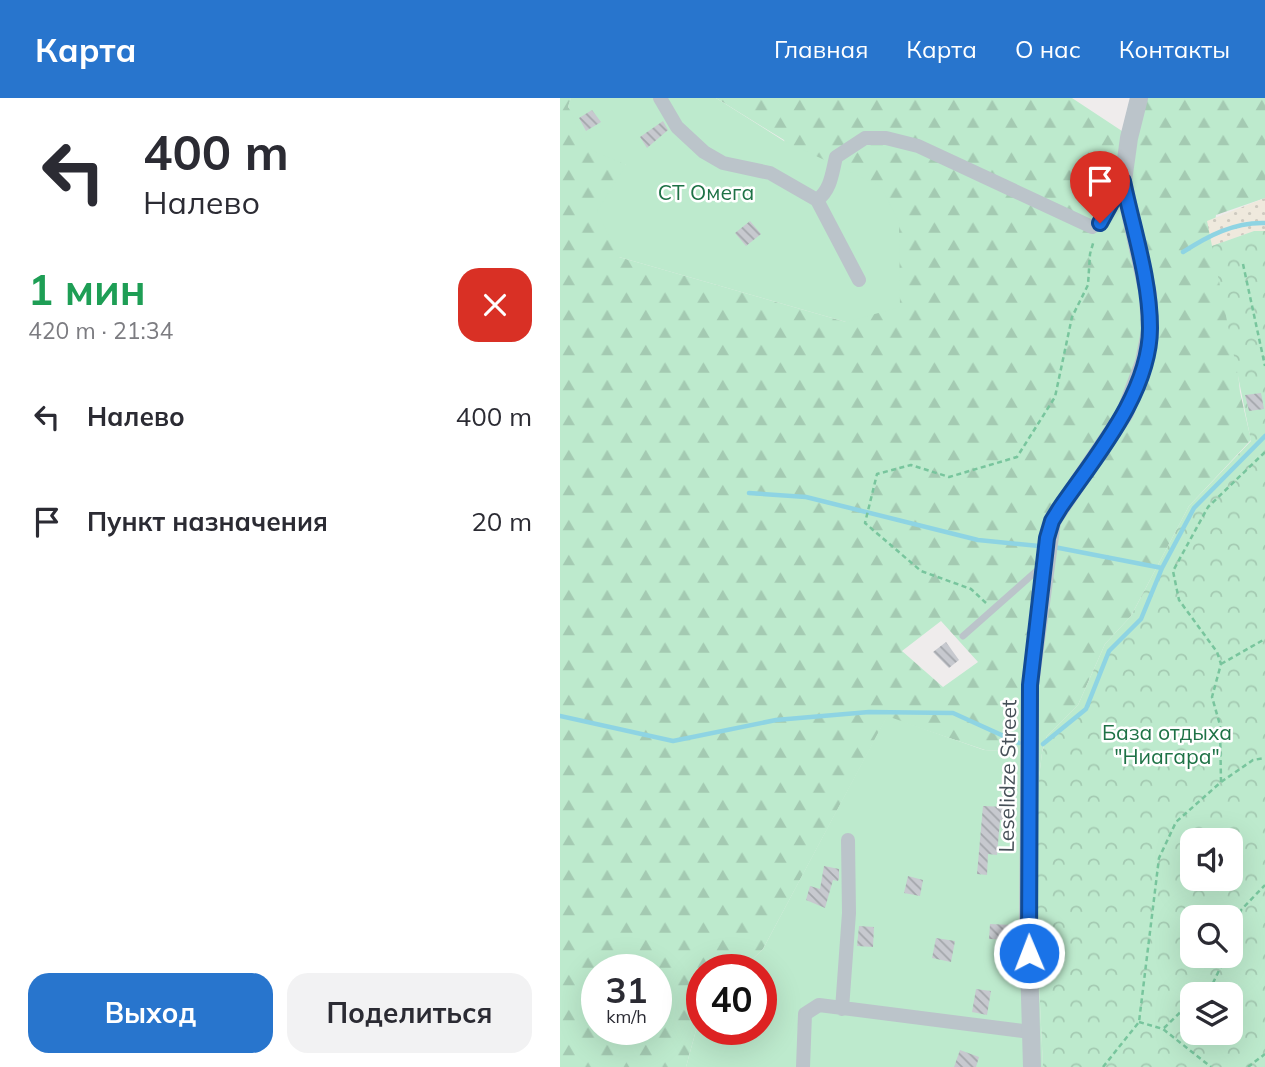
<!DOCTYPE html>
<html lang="ru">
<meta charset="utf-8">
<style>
body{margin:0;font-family:Mulish,sans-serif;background:#f2f2f3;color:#2b2b33;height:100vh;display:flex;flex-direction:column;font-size:26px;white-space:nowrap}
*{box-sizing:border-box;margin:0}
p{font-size:23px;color:#7c7c81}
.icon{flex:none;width:38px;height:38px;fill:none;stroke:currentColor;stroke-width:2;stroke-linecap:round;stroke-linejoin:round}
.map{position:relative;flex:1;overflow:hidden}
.details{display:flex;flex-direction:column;background:#fff;width:560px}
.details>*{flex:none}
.hud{background:#fff;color:#2b2b33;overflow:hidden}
.tools{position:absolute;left:620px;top:730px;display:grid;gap:14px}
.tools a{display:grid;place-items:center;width:63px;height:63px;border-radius:14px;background:#fff;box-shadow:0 7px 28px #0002;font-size:35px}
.speed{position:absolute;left:21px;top:856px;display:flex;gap:14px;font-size:35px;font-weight:700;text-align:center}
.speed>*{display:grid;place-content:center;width:91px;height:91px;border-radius:50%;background:#fff;box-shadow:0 7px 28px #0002;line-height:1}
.speed small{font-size:18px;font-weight:400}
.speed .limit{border:10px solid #d22;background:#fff;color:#111}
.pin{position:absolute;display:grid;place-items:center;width:60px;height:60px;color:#fff;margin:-72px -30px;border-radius:50% 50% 50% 0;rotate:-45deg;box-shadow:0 0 7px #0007}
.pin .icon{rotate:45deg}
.me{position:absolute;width:77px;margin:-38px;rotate:359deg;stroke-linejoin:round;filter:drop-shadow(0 0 5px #0008)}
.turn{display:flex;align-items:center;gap:24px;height:147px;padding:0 28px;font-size:32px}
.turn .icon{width:91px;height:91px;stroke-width:2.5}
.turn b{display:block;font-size:49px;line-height:60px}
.round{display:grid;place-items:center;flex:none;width:74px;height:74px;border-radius:21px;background:#f2f2f3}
.head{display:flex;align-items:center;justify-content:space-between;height:119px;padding:0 28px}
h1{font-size:42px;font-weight:700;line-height:52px;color:#1e9e55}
.primary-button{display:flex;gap:14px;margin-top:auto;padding:14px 28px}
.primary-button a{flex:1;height:80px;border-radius:21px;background:#2875cd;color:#fff;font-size:28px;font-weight:700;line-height:80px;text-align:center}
.primary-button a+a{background:#f2f2f3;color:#2b2b33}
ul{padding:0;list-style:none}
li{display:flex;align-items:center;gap:21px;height:105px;padding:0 28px}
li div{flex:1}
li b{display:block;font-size:26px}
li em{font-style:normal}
header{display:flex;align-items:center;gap:42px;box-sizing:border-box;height:98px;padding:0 35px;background:#2875cd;color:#fff}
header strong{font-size:33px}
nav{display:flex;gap:38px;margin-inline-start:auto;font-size:24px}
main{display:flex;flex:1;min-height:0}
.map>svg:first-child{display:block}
</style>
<header>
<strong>Карта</strong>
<nav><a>Главная</a><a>Карта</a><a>О нас</a><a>Контакты</a></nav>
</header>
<main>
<section class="details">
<div class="hud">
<div class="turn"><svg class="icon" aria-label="left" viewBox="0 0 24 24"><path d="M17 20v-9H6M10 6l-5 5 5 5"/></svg><div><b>400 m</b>Налево</div></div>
</div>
<div class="head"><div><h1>1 мин</h1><p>420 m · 21:34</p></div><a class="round" style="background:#d93025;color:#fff"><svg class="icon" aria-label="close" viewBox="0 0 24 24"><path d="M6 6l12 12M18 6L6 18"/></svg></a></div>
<ul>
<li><svg class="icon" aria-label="left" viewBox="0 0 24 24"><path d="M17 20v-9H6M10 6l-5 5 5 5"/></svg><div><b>Налево</b></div><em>400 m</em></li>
<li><svg class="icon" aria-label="arrive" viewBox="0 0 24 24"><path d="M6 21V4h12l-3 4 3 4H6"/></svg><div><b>Пункт назначения</b></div><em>20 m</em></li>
</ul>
<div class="primary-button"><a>Выход</a><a>Поделиться</a></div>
</section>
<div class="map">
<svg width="705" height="969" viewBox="0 0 705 969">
<defs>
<pattern id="forest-firs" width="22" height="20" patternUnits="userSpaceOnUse" patternTransform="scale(1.75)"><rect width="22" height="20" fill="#bdeacd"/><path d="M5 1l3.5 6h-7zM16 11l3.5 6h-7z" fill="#a4cab2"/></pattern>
<pattern id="sand-dots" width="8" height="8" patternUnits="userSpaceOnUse" patternTransform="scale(1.75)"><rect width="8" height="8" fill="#efe9dd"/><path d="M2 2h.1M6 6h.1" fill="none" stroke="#cecac0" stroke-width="1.8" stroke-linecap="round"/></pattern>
<pattern id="park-crowns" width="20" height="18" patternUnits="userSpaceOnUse" patternTransform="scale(1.75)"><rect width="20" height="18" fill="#bdeacd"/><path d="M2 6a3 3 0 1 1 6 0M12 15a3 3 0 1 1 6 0" fill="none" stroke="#a4cab2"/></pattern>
<pattern id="building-back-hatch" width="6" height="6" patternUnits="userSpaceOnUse" patternTransform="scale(1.75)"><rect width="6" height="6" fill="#c7c9cf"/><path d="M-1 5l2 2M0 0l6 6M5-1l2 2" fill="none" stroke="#a3a6ab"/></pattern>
</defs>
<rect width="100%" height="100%" fill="#efecec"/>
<path fill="url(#forest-firs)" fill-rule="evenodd" d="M 0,0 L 11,0 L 8,9 L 66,67 L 59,159 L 286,224 L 224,42 L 156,0 L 512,0 L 565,35 L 573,0 L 705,0 L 705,100 L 656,117 L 652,147 L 664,144 L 680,294 L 691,342 L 629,408 L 571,518 L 545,546 L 518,607 L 487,638 L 482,654 L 615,507 L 482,656 L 425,652 L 327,619 L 203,851 L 182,871 L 142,872 L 142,910 L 126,969 L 0,969 ZM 381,523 L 418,564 L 383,589 L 342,553 ZM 37,872 L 96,872 L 96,931 L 37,931 Z"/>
<path fill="url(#sand-dots)" d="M 705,100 L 705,133 L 694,133 L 652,148 L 647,123 Z"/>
<path fill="url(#park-crowns)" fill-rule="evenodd" d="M 694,133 L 705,133 L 705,969 L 483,969 L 472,737 L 482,655 L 487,638 L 518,607 L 545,546 L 571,518 L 629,408 L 691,343 L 652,148 ZM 632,742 L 670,742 L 670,780 L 632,780 ZM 632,819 L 670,819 L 670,858 L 632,858 ZM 632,896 L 670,896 L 670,934 L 632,934 Z"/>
<path fill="#bdeacd" d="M 11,0 L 156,0 L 224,43 L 320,88 L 339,123 L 340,209 L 286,224 L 59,159 L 37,113 L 66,67 L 27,50 L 8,8 Z
M 327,618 L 424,652 L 482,655 L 472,737 L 483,969 L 126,969 L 142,910 L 142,931 L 201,931 L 201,872 L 182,871 L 203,851 Z"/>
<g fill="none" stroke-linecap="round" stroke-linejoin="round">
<path stroke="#8ed4e3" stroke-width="4.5" d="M 623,154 C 648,138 674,124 705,125
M 189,395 L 246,399 L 418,442 L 479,448
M 494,449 L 602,470
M 0,618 L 113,643 L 216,622 L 309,614 L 393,615 L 459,645
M 483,646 L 526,611 L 549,553 L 581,521 L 602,470 L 634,410 L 705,338"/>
</g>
<path fill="url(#building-back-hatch)" d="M 32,12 L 41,24 L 26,33 L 19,20 Z
M 103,23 L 108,32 L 87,50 L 80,39 Z
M 190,123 L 201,136 L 186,148 L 175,135 Z
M 701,295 L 704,311 L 689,313 L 685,297 Z
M 386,544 L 399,562 L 389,570 L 373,554 Z
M 423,708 L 447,709 L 447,722 L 440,722 L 437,757 L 428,756 L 427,777 L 417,776 Z
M 264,768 L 279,771 L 279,780 L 278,783 L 273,782 L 265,810 L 246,802 L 250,788 L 260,791 Z
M 348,778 L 363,782 L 360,798 L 344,795 Z
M 430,826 L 452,827 L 452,842 L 429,841 Z
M 299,828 L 314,829 L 313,849 L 297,848 Z
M 376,840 L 395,843 L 391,864 L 372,860 Z
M 416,891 L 431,893 L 427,917 L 412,914 Z
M 400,952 L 419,959 L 416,969 L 394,969 Z"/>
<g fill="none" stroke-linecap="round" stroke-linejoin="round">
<path stroke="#78c59d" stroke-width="2.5" stroke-dasharray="5 3.5" stroke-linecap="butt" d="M 683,166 L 705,268
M 426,505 L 411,491 L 361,473 L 305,425 L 317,376 L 351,367 L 389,379 L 457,359 L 495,299 L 512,219 L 528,187 L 530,156 L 534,142
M 661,566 L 705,541
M 661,684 L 660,627 L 652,599 L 661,566 L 657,554 L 619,502 L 613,473 L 648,409 L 705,354
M 670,848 L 681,812 L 705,787
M 640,896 L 652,887 L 666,858
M 579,924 L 603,931 L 651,969
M 604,930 L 632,903
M 543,969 L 579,924 L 599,760 L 616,724 L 661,684 L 693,662 L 705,660
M 688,969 L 705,956"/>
<path stroke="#bbc4ca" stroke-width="7" d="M 403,538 L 481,469"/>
<path stroke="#bbc4ca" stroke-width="14" d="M 100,0 L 117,29 L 144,54 L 163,65 L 210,75 L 257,102 L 299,182
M 257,102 C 271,92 272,75 276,59 L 305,40 L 326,40 L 358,48 L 532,129 C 549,120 556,100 563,83
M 282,911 L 289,815 L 288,742
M 243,969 L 245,916 L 259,907 L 471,934"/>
<path stroke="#bbc4ca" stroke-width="18" d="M 472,969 L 468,828 L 470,587 L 492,423 L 565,315 L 584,264 L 590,233 L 588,196 L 563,83 L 569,40 L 579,0"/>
</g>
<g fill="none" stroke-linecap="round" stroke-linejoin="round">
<g stroke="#114b97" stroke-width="18">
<path id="route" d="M 469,855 L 470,587 L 487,440 L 492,423 L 500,410 C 535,359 590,295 590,230 C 590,181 573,131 563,83 L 540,125"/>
</g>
<use href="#route" stroke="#1a73e8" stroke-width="12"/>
</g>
<g text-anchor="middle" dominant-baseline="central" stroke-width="5" stroke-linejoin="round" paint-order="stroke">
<g font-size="21" fill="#1e7246" stroke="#fff">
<text x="146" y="94">СТ Омега</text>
<text x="607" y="634">База отдыха<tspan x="607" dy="24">"Ниагара"</tspan></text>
</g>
<g font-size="21" fill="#465058" stroke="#fff">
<text transform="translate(447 678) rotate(-89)">Leselidze Street</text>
</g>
</g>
</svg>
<div class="tools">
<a><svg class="icon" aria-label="sound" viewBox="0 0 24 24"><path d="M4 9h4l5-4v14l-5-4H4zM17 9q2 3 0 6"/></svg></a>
<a><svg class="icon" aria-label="search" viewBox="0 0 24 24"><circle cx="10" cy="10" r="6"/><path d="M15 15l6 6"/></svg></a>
<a><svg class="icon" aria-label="layers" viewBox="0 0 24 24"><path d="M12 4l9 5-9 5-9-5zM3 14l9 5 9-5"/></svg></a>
</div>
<div class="speed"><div>31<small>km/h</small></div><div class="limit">40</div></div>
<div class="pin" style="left:540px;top:125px;background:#d93025"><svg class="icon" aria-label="arrive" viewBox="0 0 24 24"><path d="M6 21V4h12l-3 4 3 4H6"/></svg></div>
<svg class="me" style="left:469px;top:855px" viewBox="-20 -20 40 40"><circle r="17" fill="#1a73e8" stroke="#fff" stroke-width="3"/><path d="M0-11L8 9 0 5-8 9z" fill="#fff"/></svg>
</div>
</main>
